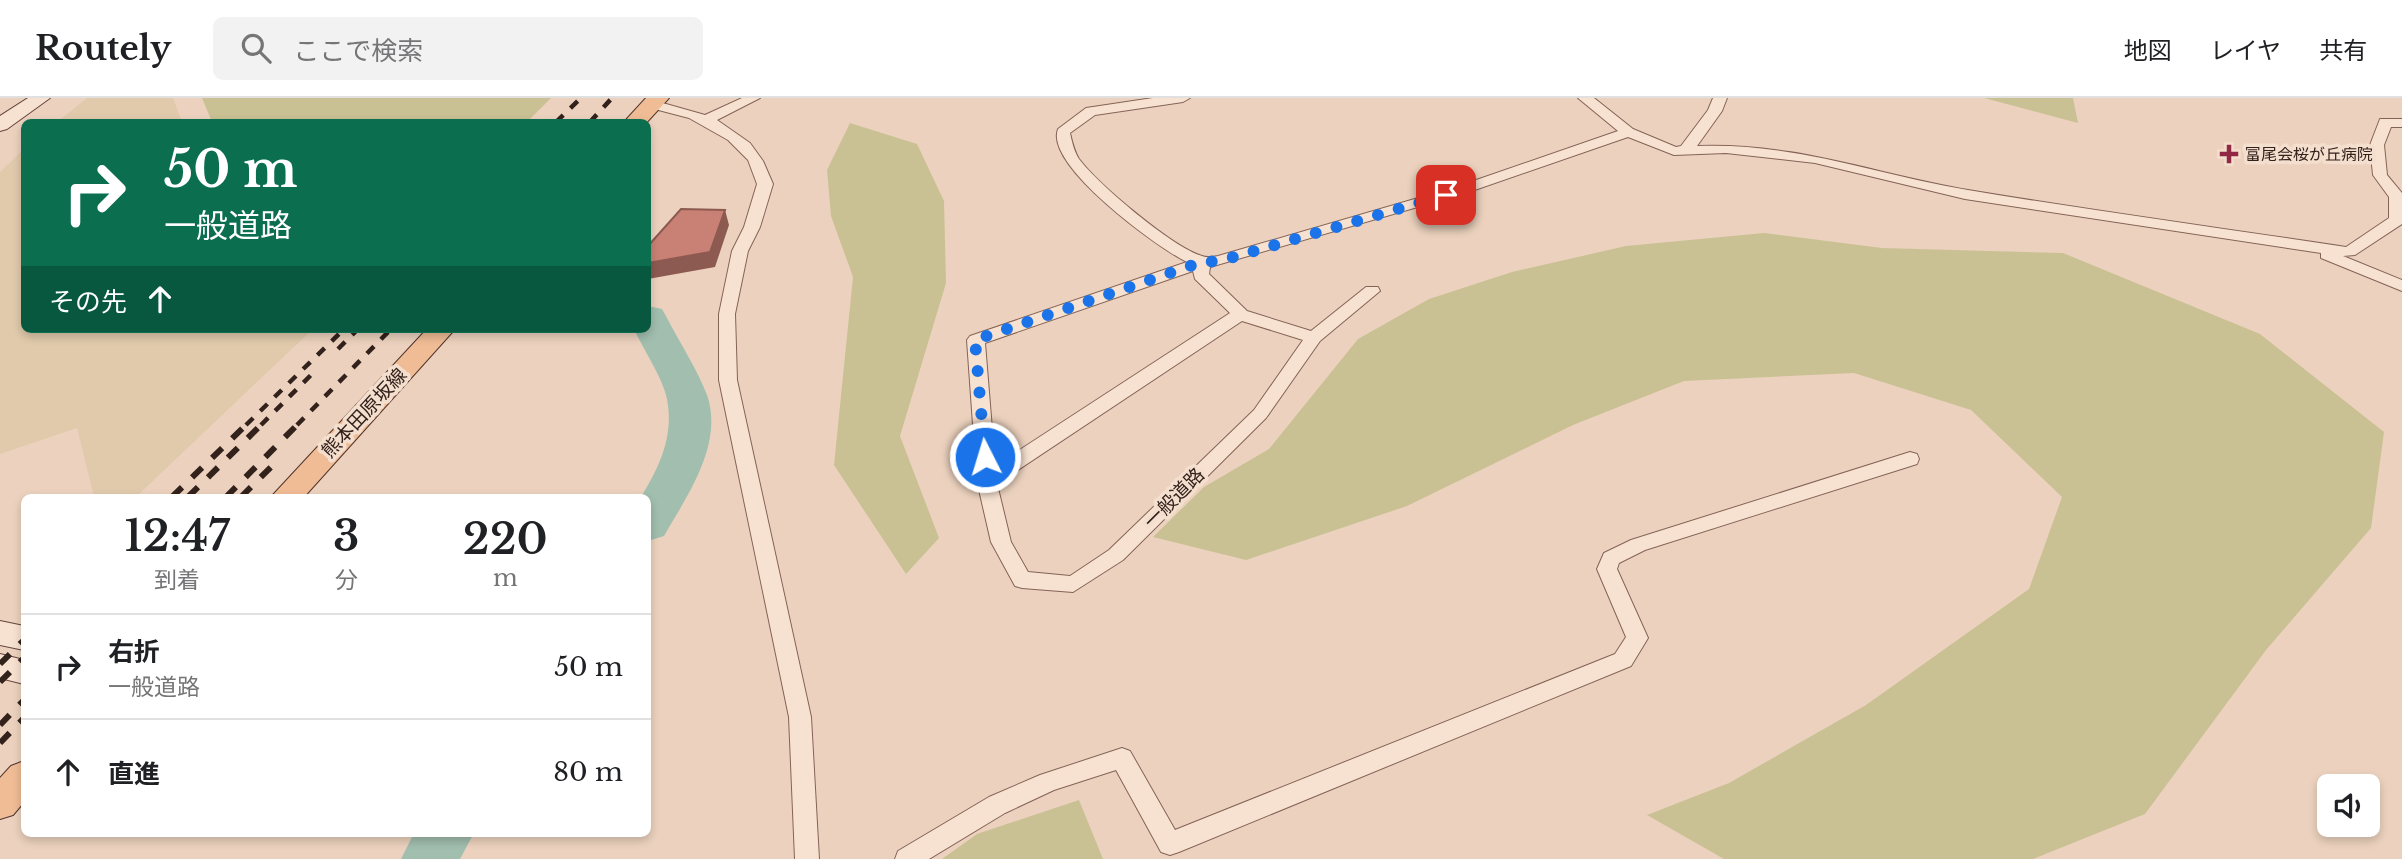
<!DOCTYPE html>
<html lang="ja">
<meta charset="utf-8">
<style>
body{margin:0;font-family:"Libre Baskerville","Noto Sans JP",serif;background:#f2f2f2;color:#202124;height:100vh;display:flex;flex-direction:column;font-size:26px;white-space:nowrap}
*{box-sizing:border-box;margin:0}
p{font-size:23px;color:#757577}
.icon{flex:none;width:38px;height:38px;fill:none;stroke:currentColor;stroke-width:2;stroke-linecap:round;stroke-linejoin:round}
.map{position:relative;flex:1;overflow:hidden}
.side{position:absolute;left:21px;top:396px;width:630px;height:343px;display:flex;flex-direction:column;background:#fff;border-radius:10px;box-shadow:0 4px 10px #0003}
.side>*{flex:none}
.guide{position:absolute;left:21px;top:21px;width:630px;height:214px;border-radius:10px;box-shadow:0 4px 10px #0003;background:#0b6e4f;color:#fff;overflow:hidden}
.fabs{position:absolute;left:2317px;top:676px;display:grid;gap:14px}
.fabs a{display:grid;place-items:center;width:63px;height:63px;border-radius:10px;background:#fff;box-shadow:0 4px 10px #0003;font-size:35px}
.pin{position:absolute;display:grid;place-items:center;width:60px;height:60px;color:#fff;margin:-30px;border-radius:14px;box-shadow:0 4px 10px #0006}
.me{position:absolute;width:77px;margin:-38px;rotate:355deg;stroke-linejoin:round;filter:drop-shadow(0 0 5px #0008)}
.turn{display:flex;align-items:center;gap:24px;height:147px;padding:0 28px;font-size:32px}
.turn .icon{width:91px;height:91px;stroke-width:2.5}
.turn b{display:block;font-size:49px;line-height:60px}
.then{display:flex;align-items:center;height:66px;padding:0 28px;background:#0003;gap:14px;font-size:26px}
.eta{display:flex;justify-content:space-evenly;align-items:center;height:119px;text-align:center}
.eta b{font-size:42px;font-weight:600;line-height:49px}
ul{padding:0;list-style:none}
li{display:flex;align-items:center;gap:21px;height:105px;padding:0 28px;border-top:2px solid #e0e0e0}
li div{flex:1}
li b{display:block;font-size:26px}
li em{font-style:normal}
header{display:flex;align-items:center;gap:42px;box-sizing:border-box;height:98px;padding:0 35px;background:#fff;border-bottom:2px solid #e0e0e0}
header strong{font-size:33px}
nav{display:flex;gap:38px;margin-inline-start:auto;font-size:24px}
.search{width:490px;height:63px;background:#f2f2f2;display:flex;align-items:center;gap:18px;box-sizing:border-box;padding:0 24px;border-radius:10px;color:#757577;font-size:26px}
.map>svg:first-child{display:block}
</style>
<header>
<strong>Routely</strong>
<div class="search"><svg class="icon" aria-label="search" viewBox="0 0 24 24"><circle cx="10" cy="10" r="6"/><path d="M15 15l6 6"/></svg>ここで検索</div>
<nav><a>地図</a><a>レイヤ</a><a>共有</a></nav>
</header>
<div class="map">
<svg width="2402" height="761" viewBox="0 0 2402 761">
<rect width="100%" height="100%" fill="#ecd2be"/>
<path fill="#e1caac" d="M 87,0 L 173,0 L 182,24 L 57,24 Z
M 24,51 L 24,231 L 313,231 L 136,399 L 94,399 L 77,330 L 0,356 L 0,74 Z"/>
<path fill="#c9c193" d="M 202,0 L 551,0 L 527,24 L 212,24 Z
M 1984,0 L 2073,0 L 2078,25 Z
M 850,25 L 917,46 L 944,103 L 946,185 L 900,338 L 939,440 L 906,476 L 834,367 L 853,179 L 831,118 L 827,72 Z
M 1764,135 L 1882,150 L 2063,155 L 2260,236 L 2384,334 L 2371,430 L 2266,552 L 2145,716 L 2033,761 L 1724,761 L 1647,717 L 1729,685 L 1866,607 L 2029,491 L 2062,399 L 1971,312 L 1854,275 L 1684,283 L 1573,327 L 1407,408 L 1246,462 L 1153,439 L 1204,389 L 1269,351 L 1358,241 L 1429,201 L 1512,174 L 1626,148 Z
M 1079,702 L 1103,761 L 942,761 L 977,736 Z"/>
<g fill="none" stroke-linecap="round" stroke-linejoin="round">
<path fill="#a1beae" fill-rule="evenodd" d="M 648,208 L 662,211 L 667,220 C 680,245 697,271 707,297 C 724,346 687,398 664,438 L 648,443 L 648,399 L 641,399 C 660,368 674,338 667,301 C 663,280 643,251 634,231 L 648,231 Z
M 414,735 L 474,735 L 460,761 L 401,761 Z"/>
<g stroke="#846357" stroke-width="2">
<path id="street" d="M 742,0 L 760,0 L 717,22 L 750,45 L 763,63 L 773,86 L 760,129 L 748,153 L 735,216 L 737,282 L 811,619 L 819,761 L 795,761 L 789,619 L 719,282 L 719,216 L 732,153 L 744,129 L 757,86 L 748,62 L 728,42 L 689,20 L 647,9 L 645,6 L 652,2 L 705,17 Z
M 1153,0 L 1190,0 L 1183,4 L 1095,17 L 1070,35 C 1072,44 1074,53 1079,61 C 1099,87 1172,149 1202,158 C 1207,160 1213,159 1218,158 L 1456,89 L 1618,33 L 1578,0 L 1594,0 L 1633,31 L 1676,49 L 1681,48 L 1708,12 L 1713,0 L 1727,0 L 1722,13 L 1697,48 C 1793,44 1875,76 1968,92 C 2094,113 2220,130 2346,149 L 2389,120 L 2389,99 L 2373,77 L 2370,47 L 2380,21 L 2402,21 L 2402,29 L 2391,29 L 2384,47 L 2387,77 L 2402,95 L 2402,126 L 2355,157 L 2343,158 L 2402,182 L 2402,193 L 2321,160 L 2321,155 L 1965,101 L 1815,65 L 1726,55 L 1674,57 L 1628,39 L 1466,95 L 1210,169 L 1209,176 L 1247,213 L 1311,233 L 1366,189 L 1378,189 L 1380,193 L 1320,243 L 1266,320 L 1123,462 L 1073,494 L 1022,490 L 1015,488 L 991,444 L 977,383 L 967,242 L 970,238 L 1187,164 C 1158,150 1044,67 1058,31 L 1086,10 ZM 1193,173 L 1195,181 L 1230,215 L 995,368 L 985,245 ZM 1242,223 L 1303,242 L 1254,312 L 1109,452 L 1070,478 L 1028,474 L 1011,444 L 997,386 Z
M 1910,354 L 1917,356 L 1919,361 L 1917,366 L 1645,452 L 1619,465 L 1617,471 L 1648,540 L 1631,568 L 1179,754 L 1170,757 L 1161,754 L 1116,672 L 1054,692 L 1005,715 L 929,761 L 895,761 L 898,753 L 989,699 L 1040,677 L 1122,650 L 1130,653 L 1175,732 L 1615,556 L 1626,539 L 1597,471 L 1604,455 L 1631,442 Z"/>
</g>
<g stroke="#65453b" stroke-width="2">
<path id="secondary" d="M 28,0 L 50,0 L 7,31 L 0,33 L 0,18 Z
M 0,523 L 24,528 L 24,552 L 0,547 Z
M 0,556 L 24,562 L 24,586 L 0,580 Z"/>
</g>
<g stroke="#51332c" stroke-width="2">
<path id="primary" d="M 646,0 L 669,0 L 647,24 L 624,24 Z
M 427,231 L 455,231 L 304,399 L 271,399 Z
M 24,663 L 24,704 L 13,717 L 0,721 L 0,680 L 11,668 Z"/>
</g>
<use href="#street" fill="#f7e2d1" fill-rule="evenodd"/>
<use href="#secondary" fill="#f7e2d1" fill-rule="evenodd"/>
<use href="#primary" fill="#f0bc95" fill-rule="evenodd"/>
<path stroke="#33211c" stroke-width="4.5" stroke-dasharray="10 10" stroke-linecap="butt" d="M 556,24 L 581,0
M 590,24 L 612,0
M 338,251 L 358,231
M 246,327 L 344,231
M 261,327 L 313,275
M 297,327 L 391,231"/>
<path stroke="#33211c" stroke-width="6" stroke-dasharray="14 14" stroke-linecap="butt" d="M 172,399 L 248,325
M 188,399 L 263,325
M 226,399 L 299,325
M 241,399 L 278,362
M 0,566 L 24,542
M 0,584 L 24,560
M 0,627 L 24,602
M 0,645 L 24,620"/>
</g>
<path fill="#8d5a52" d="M 725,112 L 729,127 L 715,169 L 648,181 L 648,165 Z"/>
<path fill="#c98175" stroke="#8d5a52" stroke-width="2" d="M 681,111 L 725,112 L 710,154 L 648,165 L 648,148 Z"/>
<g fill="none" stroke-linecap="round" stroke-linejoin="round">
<path stroke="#1a73e8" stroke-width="12" stroke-dasharray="0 21.6" d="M 985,359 L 975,242 L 1202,164 L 1220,163 L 1446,97"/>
</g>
<path fill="#912945" stroke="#f4decd" stroke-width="2.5" d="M2225.5 45.5h7v7h7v7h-7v7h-7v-7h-7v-7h7z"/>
<g text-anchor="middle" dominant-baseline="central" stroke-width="7" stroke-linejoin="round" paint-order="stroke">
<g font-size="16" fill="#33211c" stroke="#f4decd" text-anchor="start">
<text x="2245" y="56">富尾会桜が丘病院</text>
</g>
<g font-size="19" fill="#33211c" stroke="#f4decd">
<text transform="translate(364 315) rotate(-47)">熊本田原坂線</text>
<text transform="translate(1174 400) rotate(-45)">一般道路</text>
</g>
</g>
</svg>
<div class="fabs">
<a><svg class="icon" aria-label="sound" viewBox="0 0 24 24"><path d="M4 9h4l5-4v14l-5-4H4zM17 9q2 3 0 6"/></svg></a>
</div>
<div class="pin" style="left:1446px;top:97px;background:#d93025"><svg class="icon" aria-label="arrive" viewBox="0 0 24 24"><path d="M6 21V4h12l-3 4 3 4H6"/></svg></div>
<svg class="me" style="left:985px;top:359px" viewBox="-20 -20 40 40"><circle r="17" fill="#1a73e8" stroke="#fff" stroke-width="3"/><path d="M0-11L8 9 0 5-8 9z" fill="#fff"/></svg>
<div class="guide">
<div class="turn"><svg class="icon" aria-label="right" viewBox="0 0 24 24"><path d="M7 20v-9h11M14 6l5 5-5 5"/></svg><div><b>50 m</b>一般道路</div></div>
<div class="then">その先<svg class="icon" aria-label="ahead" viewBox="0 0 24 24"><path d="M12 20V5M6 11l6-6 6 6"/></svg></div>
</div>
<section class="side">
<div class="eta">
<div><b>12:47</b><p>到着</p></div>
<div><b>3</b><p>分</p></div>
<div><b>220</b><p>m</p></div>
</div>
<ul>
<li><svg class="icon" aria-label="right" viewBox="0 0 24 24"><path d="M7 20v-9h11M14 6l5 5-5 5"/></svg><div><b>右折</b><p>一般道路</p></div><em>50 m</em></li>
<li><svg class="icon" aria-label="ahead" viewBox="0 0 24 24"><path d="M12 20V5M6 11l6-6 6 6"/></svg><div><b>直進</b></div><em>80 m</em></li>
</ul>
</section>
</div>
